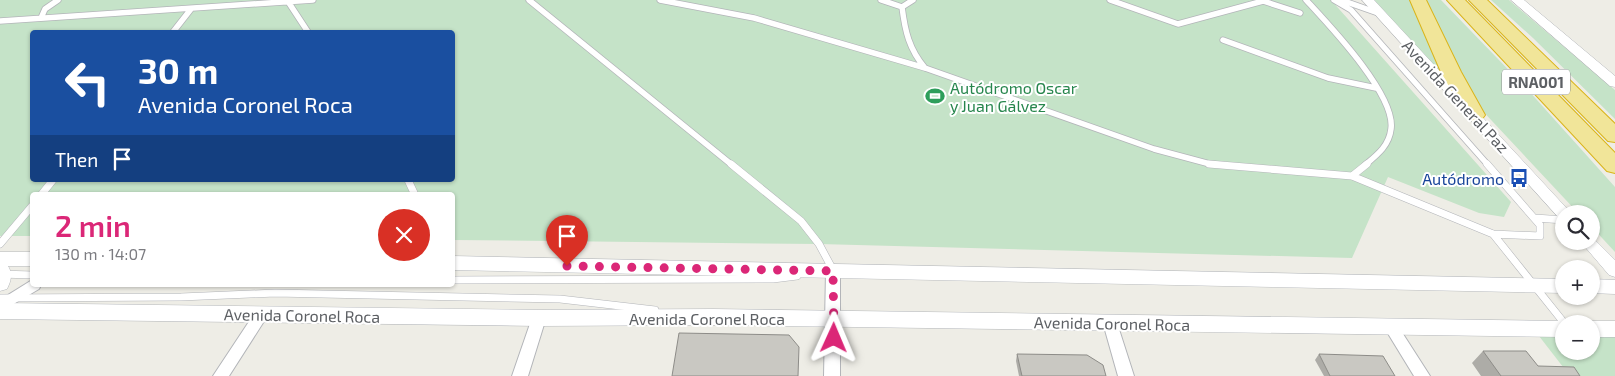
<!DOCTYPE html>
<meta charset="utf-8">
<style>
body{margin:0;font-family:"Exo 2",sans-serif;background:#f2f2f3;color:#2b2b33;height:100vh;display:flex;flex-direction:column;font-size:19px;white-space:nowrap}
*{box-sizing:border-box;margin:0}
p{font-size:16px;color:#7c7c81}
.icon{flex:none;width:28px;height:28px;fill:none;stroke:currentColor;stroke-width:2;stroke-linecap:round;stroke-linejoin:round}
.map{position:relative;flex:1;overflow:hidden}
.panel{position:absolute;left:30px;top:192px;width:425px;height:95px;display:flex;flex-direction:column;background:#fff;border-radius:5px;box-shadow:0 1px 4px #0004}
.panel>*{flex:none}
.hud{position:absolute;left:30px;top:30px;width:425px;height:152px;border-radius:5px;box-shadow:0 1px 4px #0004;background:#1a4fa0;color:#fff;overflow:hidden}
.buttons{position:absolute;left:1555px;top:205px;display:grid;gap:10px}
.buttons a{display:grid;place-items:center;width:45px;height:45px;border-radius:50%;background:#fff;box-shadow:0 1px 4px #0004;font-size:25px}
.pin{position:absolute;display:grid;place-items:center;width:42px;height:42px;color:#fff;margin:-51px -21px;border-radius:50% 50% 50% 0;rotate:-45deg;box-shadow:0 0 5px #0007}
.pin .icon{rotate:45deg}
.me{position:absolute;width:55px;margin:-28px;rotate:1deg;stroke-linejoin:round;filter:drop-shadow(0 0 4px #0008)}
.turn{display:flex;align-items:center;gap:18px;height:105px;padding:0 25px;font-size:22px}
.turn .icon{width:65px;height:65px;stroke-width:2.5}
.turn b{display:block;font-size:35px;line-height:42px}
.then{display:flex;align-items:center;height:48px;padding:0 25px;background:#0003;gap:10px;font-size:19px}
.round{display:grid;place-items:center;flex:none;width:52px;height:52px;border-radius:26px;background:#f2f2f3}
.head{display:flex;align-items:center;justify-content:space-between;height:85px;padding:0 25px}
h1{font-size:30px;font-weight:600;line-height:38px;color:#db2777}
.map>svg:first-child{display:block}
</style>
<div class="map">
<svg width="1615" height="376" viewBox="0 0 1615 376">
<rect width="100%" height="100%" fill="#eeede6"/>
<path fill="#c5e3c8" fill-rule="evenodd" d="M 0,0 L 1331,0 L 1511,202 L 1504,217 L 1479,213 L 1388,177 L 1352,258 L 819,244 L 453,240 L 452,195 L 32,195 L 32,236 L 0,236 ZM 32,32 L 452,32 L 452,180 L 32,180 Z
M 1373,0 L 1410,0 L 1447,79 Z
M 1422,0 L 1441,0 L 1528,90 L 1615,187 L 1615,252 L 1591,226 L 1591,214 L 1579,214 L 1477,105 Z
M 1491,0 L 1509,0 L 1615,90 L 1615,119 L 1533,38 Z
M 1539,336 L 1564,337 L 1564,351 L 1591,351 L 1591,337 L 1615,337 L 1615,376 L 1570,376 Z"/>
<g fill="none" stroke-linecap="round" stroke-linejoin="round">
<g stroke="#b3b5b9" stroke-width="7">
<path id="service-far1" d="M 287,0 L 308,32
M 529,0 L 732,165
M 660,0 L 754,18 L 925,68 L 1154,149 L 1210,164 L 1223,165
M 881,0 L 902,7
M 913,0 L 902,7 C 905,31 909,49 925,68
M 1110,0 L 1178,24 L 1263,1 L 1300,13
M 1306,0 C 1329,25 1396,95 1391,129 C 1389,146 1377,155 1365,165
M 1334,0 L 1351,10 L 1488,165
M 1341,0 L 1378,13
M 41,18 L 45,9 L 58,0
M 0,21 L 313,0
M 173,32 L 191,9
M 1223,40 L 1328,78 L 1376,88"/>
</g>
<g stroke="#b3b5b9" stroke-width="8">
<path id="service" d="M 731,164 L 801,221 L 819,244 L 833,270
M 1209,164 L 1352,176 L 1493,234 L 1540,236 L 1540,225 L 1487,164
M 1352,176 L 1367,164
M 408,180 L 415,195
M 41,195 L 53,180
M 1535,218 L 1564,220
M 1493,234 L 1565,324
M 0,244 L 32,206
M 0,274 L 32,275
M 452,280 L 773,279 L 797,276
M 0,298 L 181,297 L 275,293 L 560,299 L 655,310"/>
</g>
<g stroke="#b3b5b9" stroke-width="2">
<path id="minor" d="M 833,266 L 838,267 L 840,271 L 840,376 L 824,376 L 826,271 L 828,267 Z
M 32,280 L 32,285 L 41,285 L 39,289 L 0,312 L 0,300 Z
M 261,309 L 266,311 L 268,315 L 229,376 L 213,376 L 256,311 Z
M 539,312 L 544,314 L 546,318 L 528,376 L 512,376 L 532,318 L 534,314 Z
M 1110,317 L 1115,319 L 1117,323 L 1134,376 L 1118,376 L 1103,323 L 1105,319 Z
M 1391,321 L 1396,323 L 1430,376 L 1414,376 L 1384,327 L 1386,323 Z"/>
</g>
<g stroke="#b3b5b9" stroke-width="1">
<path id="tertiary" d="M 1362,0 L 1374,0 L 1572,214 L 1564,214 L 1564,219 L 1559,218 Z
M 1511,0 L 1524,0 L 1615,76 L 1615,87 L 1610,86 Z
M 1591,236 L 1615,260 L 1615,277 L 1609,275 L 1580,241 L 1591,241 Z"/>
</g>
<g stroke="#b4b7bb" stroke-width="1">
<path id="secondary" d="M 0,252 L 32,252 L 32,266 L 8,266 C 13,274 11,281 7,289 L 0,291 Z
M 452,256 L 1564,279 L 1564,293 L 452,270 Z
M 1591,279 L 1615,280 L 1615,294 L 1591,293 Z
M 0,303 L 539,310 L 713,309 L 1564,321 L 1572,324 L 1564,324 L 1564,337 L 713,325 L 539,326 L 0,319 Z
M 1591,321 L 1615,321 L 1615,337 L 1591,337 L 1591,324 L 1583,324 Z"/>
</g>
<g stroke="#dab419" stroke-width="2">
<path id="motorway" d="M 1410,0 L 1426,0 L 1461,72 L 1485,115 L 1482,119 L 1475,121 L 1468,119 L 1465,115 L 1441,72 Z
M 1447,0 L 1465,0 L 1615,153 L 1615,173 L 1607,171 Z
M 1469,0 L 1487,0 L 1615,124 L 1615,142 L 1608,141 Z"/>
</g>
<use href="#service-far1" stroke="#fff" stroke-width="5.5"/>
<use href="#service" stroke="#fff" stroke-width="7"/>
<use href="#minor" fill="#fff" fill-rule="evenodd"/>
<use href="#tertiary" fill="#fff" fill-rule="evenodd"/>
<use href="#secondary" fill="#fff" fill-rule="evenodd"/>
<use href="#motorway" fill="#f1e599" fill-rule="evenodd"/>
</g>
<path fill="#adaca7" d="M 1483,351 L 1538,366 L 1580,376 L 1481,376 L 1472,363 Z
M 1017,354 L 1106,376 L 1019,376 L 1016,361 Z
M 1319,354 L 1395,376 L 1324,376 L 1315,360 Z"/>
<path fill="#c9c8c2" stroke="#8d8c88" d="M 679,333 L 789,335 L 799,347 L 798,376 L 672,376 Z
M 1483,351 L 1526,351 L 1538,366 L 1574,367 L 1580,376 L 1501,376 Z
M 1017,354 L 1087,355 L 1103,365 L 1106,376 L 1022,376 Z
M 1319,354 L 1383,356 L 1395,376 L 1330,376 Z"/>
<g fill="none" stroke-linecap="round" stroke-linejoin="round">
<path stroke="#db2777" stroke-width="9" stroke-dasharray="0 16.2" d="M 567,266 L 833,271 L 834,338"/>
</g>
<defs>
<g id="stadium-bare" transform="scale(1.5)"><path d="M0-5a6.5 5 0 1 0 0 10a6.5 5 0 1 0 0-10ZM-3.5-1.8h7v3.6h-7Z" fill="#2e9e5b" stroke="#fff" stroke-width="2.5" paint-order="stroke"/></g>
<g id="bus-bare" transform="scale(1.5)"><path d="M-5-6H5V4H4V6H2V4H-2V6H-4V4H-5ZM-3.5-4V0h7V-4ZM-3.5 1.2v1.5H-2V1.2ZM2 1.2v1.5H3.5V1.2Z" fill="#1a4fb4" stroke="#fff" stroke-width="2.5" paint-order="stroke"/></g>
</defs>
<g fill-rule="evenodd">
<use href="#stadium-bare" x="935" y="96"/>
<use href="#bus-bare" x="1519" y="178"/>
</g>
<g text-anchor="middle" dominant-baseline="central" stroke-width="4" stroke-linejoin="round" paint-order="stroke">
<rect fill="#fff" stroke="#8e9092" stroke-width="1" x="1502" y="69.5" width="68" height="25" rx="4"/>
<g font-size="15" font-weight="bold" fill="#5d6064">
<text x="1536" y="82">RNA001</text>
</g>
<g font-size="16" fill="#27864d" stroke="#fff" text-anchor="start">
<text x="950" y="87">Autódromo Oscar<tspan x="950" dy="18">y Juan Gálvez</tspan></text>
</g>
<g font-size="16" fill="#5d6064" stroke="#fff">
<text transform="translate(1456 96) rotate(47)">Avenida General Paz</text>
<text transform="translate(302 315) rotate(1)">Avenida Coronel Roca</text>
<text x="707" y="318">Avenida Coronel Roca</text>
<text transform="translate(1112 323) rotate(1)">Avenida Coronel Roca</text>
</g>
<g font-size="16" fill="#164399" stroke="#fff" text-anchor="end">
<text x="1504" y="178">Autódromo</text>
</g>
</g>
</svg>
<div class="buttons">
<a><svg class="icon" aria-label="search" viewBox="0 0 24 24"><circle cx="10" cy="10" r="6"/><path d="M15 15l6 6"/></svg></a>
<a>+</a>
<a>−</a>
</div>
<div class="pin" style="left:567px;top:266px;background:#d93025"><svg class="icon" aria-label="arrive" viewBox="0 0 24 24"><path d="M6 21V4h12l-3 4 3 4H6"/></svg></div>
<svg class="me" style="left:834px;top:338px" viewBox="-20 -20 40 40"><path d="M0-17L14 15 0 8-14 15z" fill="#db2777" stroke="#fff" stroke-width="4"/></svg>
<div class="hud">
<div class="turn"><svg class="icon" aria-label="left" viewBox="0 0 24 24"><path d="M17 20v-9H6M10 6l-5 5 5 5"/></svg><div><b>30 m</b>Avenida Coronel Roca</div></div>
<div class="then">Then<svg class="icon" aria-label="arrive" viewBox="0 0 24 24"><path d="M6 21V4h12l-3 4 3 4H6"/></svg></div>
</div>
<section class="panel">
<div class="head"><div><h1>2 min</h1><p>130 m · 14:07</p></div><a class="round" style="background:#d93025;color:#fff"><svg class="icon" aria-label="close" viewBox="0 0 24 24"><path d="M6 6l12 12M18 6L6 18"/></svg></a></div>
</section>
</div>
